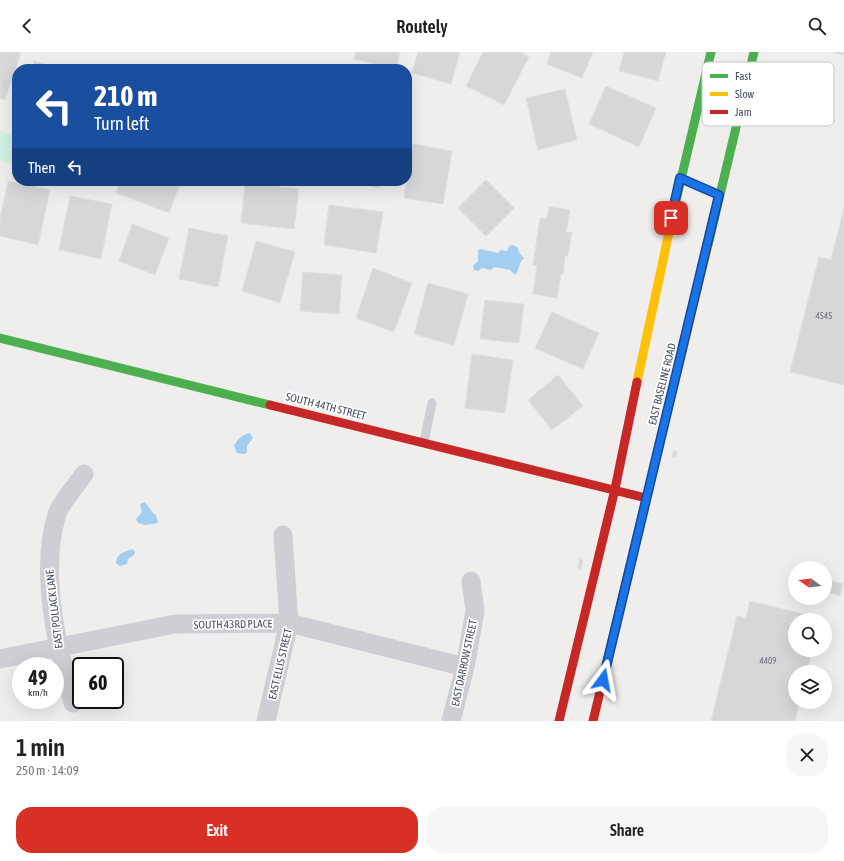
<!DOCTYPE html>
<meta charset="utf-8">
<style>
body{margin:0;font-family:"Asap Condensed",sans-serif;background:#f6f6f6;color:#202124;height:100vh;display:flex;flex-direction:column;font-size:15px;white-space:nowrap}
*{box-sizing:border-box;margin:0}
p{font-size:13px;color:#757577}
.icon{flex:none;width:22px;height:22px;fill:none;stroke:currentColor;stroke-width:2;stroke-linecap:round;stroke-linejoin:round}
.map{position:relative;height:669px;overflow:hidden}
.details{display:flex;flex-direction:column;background:#fff;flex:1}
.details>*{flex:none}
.hud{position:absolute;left:12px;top:12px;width:400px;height:122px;border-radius:16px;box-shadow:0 4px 16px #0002;background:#1a4fa0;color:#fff;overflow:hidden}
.needle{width:26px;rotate:284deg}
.tools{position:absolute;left:788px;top:509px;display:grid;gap:8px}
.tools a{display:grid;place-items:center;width:44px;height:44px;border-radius:50%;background:#fff;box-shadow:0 4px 16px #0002;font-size:20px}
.speed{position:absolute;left:12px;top:605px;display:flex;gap:8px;font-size:20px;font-weight:700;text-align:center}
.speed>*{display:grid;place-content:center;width:52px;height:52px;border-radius:50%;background:#fff;box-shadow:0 4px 16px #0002;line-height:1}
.speed small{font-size:10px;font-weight:400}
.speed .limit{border:2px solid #111;border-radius:6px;background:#fff;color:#111}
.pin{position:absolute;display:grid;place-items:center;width:34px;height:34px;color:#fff;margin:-17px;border-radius:8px;box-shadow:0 2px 6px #0006}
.me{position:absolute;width:44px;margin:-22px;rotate:13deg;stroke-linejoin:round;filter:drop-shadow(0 0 3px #0008)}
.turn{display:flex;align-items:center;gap:14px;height:84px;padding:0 16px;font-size:18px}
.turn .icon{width:52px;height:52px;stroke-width:2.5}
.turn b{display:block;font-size:28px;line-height:34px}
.then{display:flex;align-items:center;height:38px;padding:0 16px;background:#0003;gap:8px;font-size:15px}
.round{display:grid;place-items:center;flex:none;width:42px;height:42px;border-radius:16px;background:#f6f6f6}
.summary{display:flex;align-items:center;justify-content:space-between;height:68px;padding:0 16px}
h1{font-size:24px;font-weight:600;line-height:30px}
.cta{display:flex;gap:8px;margin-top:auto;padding:8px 16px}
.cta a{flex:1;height:46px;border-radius:16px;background:#d93025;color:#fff;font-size:16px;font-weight:600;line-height:46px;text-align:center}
.cta a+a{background:#f6f6f6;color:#202124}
header{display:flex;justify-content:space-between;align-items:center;height:52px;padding:0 16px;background:#fff;font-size:18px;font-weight:600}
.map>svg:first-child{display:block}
</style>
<header><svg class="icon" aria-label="back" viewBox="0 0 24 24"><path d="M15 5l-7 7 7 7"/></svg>Routely<svg class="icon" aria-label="search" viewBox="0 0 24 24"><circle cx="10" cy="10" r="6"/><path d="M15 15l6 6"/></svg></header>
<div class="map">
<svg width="844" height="669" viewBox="0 0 844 669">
<rect width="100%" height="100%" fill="#efeeed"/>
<path fill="#d0f0e3" d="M 0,79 L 17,84 L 17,90 L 11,111 L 0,108 Z"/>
<path fill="#a1cef1" d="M 513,193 L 517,195 L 520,202 L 524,206 C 518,210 520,218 515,223 L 510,218 L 494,215 L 491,218 L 482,216 L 478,219 L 474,218 L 473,214 L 478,209 L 478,199 L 480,197 L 498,201 L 501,198 L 507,199 L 509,194 Z
M 250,381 L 253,386 L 247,394 L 247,400 L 245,402 L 237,401 L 234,394 C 238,386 242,383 250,381 Z
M 145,450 L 153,461 L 156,463 L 158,471 L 145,473 L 138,471 L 136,467 L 142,460 L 140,452 Z
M 132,497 L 135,499 L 135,502 L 128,507 L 127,512 L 120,514 L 116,511 C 116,502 124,500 132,497 Z"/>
<path fill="#d7d7d9" stroke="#e0dfe0" d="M 0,0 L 21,0 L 5,48 L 0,46 Z
M 356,0 L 400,0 L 396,17 L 354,7 Z
M 418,0 L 460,0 L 451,32 L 412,21 Z
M 483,0 L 519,0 L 529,5 L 504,53 L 466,34 Z
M 551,0 L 593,0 L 582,26 L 547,12 Z
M 624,0 L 666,0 L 658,29 L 619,19 Z
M 833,0 L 844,0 L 844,3 Z
M 34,9 L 60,17 L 32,17 Z
M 606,34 L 656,56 L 639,95 L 589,72 Z
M 565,37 L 577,88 L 538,98 L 526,46 Z
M 413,92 L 452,99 L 443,152 L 404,146 Z
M 486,128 L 514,156 L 486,184 L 458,156 Z
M 8,129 L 50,138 L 38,193 L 0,184 L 0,167 Z
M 86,129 L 99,129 L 98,132 Z
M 121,129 L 181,129 L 169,161 L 116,141 Z
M 346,129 L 381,129 L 379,136 Z
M 245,131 L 299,137 L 294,177 L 241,171 Z
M 70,144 L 112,152 L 101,207 L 59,198 Z
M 329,153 L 383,160 L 376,201 L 324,193 Z
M 549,155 L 570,158 L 566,180 L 572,180 L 568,204 L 565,204 L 563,222 L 561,222 L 557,246 L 533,242 L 537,214 L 533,213 L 540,166 L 547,167 Z
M 844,156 L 844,333 L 790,320 L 819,205 L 831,208 Z
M 132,172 L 169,186 L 155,223 L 119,209 Z
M 189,176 L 228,184 L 218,235 L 179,227 Z
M 256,189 L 295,200 L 280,251 L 242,239 Z
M 373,216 L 412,231 L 394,280 L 356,266 Z
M 303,220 L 342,223 L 339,262 L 300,259 Z
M 428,231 L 468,242 L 454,293 L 414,282 Z
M 485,248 L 524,252 L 519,291 L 480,287 Z
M 552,260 L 599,281 L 583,317 L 535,296 Z
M 472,302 L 513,308 L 505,361 L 465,356 Z
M 558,323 L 583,354 L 552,378 L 528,348 Z
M 674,398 L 677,400 L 676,405 L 672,404 Z
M 580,507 L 583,508 L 581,517 L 577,516 Z
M 825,527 L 843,532 L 840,544 L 825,539 Z
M 750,549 L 820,566 L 820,568 L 795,568 L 795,598 L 812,598 L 807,620 L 795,620 L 795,650 L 799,650 L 795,669 L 711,669 L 737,564 L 746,566 Z"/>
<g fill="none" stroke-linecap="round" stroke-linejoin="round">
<path stroke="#cecfd4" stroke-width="9" d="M 424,390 L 432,351"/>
<path stroke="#cecfd4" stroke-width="19" d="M 0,607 L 175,572 L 289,571 L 465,615
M 73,651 C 57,595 39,520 57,462 C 61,450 77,433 84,422
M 266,669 L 289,571 L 283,483
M 451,669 L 465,615 L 475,559 L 471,529"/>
<path stroke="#4caf50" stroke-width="9" d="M 681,126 L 719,143
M 674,157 L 711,0
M 708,193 L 754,0
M 0,286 L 270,353"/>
<path stroke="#ffc107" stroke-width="9" d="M 637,330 L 674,157
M 630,514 L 708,193"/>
<path stroke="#c62828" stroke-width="9" d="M 270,353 L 646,446
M 559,669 L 615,437 L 637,330
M 593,669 L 630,514"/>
</g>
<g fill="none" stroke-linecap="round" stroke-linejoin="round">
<g stroke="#114b97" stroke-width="10">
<path id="route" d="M 603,628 L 719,143 L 680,126 L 671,166"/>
</g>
<use href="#route" stroke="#1a73e8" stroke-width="7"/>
</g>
<g text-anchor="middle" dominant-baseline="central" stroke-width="3.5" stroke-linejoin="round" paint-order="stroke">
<g font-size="9" fill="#6a707c">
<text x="824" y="264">4545</text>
<text x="768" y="609">4409</text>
</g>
<g font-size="11" fill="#434b5b" stroke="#fff">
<text transform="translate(662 332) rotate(-76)">EAST BASELINE ROAD</text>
<text transform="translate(326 354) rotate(14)">SOUTH 44TH STREET</text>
<text transform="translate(54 557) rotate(-97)">EAST POLLACK LANE</text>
<text transform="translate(233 572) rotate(-1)">SOUTH 43RD PLACE</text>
<text transform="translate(464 611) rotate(-78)">EAST DARROW STREET</text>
<text transform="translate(280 612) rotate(-77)">EAST ELLIS STREET</text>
</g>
</g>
<rect x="702" y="10" width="132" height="64" rx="6" fill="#fff" stroke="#c7c9ce" stroke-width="1"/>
<rect x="710" y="22" width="18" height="4" fill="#4caf50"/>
<rect x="710" y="40" width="18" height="4" fill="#ffc107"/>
<rect x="710" y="58" width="18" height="4" fill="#c62828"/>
<g font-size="11" fill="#434b5b">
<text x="735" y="28">Fast</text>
<text x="735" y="46">Slow</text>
<text x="735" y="64">Jam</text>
</g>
</svg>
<div class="tools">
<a><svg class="needle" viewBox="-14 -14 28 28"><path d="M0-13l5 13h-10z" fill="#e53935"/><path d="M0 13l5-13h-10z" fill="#757577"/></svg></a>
<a><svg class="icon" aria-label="search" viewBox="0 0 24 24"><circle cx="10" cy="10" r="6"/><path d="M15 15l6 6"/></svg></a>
<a><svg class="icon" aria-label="layers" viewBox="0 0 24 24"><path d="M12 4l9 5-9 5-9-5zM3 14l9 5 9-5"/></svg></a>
</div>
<div class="speed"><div>49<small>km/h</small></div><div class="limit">60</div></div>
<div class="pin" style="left:671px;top:166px;background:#d93025"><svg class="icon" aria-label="arrive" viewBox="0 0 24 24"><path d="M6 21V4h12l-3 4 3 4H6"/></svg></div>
<svg class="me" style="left:603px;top:628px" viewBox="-20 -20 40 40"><path d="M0-17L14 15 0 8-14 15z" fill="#1a73e8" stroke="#fff" stroke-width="4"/></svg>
<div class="hud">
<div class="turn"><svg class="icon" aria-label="left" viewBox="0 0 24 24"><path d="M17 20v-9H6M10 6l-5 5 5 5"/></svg><div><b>210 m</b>Turn left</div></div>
<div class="then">Then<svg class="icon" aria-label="left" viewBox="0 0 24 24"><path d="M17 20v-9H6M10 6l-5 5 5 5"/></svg></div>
</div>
</div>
<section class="details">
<div class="summary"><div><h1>1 min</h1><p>250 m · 14:09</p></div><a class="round"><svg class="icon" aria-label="close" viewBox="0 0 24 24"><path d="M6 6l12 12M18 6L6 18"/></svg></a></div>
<div class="cta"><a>Exit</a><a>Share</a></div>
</section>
